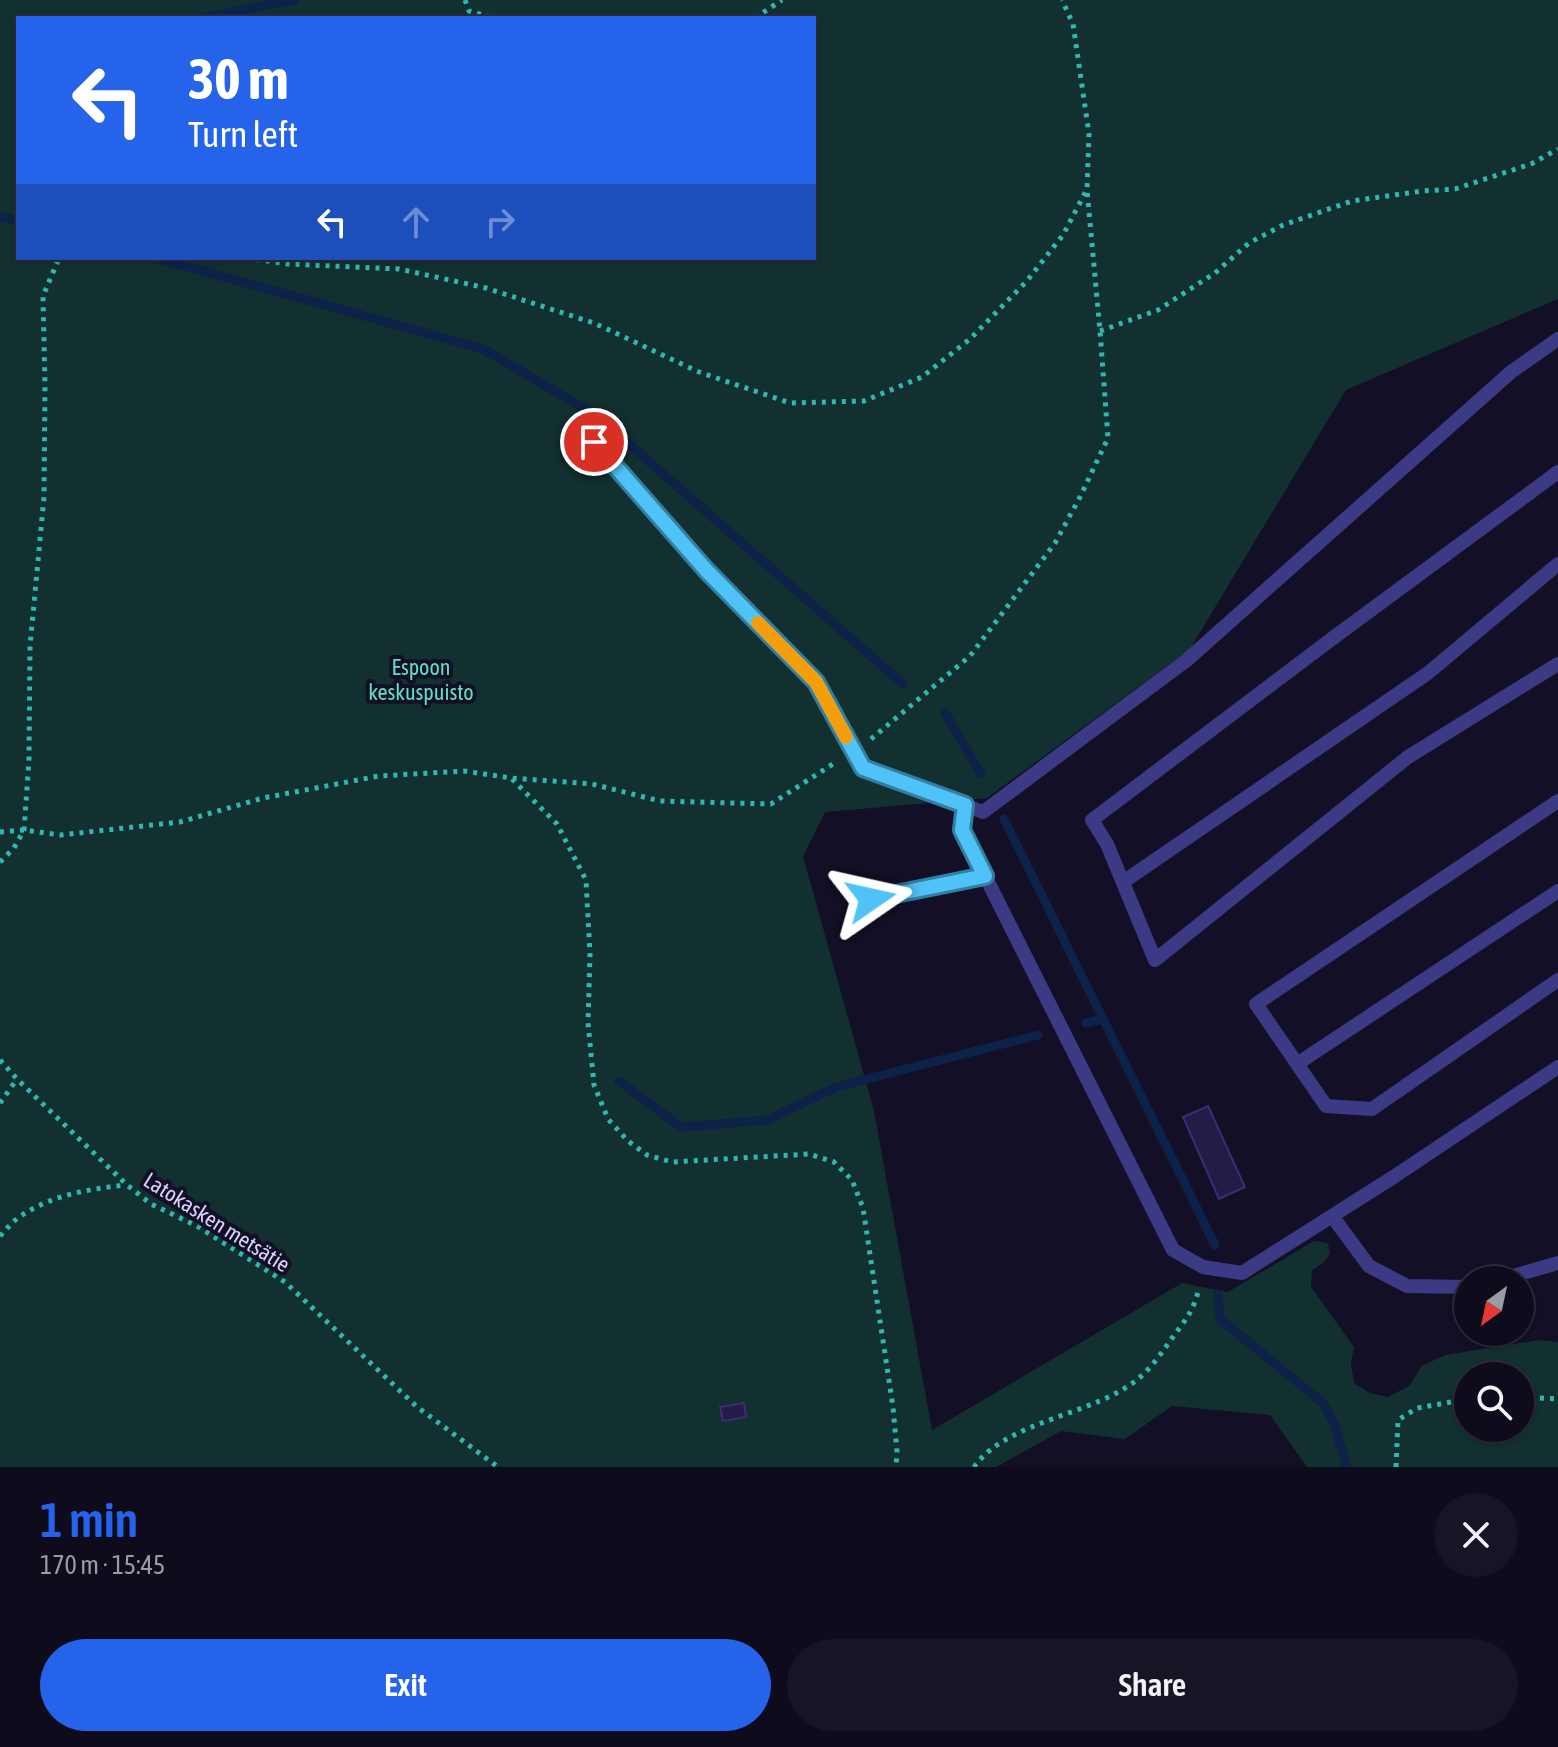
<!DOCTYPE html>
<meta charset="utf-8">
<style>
body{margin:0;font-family:"Asap Condensed",sans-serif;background:#171425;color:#f1f3f6;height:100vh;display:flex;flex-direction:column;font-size:30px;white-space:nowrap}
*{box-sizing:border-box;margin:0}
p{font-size:26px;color:#9b9ba3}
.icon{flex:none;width:44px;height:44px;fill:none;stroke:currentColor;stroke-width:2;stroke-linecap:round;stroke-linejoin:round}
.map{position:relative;height:1467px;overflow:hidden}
.panel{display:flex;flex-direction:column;background:#0e0b1c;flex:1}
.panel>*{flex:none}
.hud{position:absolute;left:16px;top:16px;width:800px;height:244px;border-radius:0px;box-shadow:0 2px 6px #0004,0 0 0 2px #2e2b3b;background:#2563eb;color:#fff;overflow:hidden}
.needle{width:52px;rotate:213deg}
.tools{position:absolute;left:1454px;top:1266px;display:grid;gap:16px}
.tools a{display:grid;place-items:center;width:80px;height:80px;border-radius:50%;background:#0e0b1c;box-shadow:0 2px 6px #0004,0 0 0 2px #2e2b3b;font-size:40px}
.pin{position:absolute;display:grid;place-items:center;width:68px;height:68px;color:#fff;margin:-34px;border:4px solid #fff;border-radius:50%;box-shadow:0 2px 8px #0007}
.me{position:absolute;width:88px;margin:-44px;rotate:79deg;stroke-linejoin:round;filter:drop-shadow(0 0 6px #0008)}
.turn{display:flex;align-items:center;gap:28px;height:168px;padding:0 40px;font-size:36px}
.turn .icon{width:104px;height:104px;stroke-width:2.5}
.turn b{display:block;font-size:56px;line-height:68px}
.lanes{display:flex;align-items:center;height:76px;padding:0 40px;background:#0003;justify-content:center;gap:40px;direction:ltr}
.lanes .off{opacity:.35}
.round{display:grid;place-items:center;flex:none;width:84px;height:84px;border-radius:42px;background:#171425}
.overview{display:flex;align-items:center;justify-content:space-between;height:136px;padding:0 40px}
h1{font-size:48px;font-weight:600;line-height:60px;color:#2563eb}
.cta{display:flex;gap:16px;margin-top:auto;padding:16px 40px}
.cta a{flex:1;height:92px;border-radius:48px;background:#2563eb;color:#fff;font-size:32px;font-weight:600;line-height:92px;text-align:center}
.cta a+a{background:#171425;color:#f1f3f6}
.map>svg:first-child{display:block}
</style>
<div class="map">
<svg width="1558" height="1467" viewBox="0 0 1558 1467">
<rect width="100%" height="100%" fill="#130f26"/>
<path fill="#12302f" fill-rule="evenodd" d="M 0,0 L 1558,0 L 1558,299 L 1346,390 L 1190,649 L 987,798 L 825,812 L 803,856 L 874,1111 L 932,1430 L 1182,1283 L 1228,1292 L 1314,1241 L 1328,1243 L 1330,1254 L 1323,1263 L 1312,1270 L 1311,1287 L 1354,1347 L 1351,1363 L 1354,1383 L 1370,1393 L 1388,1397 L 1409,1386 L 1422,1366 L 1445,1355 L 1539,1340 L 1558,1342 L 1558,1467 L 1307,1467 L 1270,1415 L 1172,1406 L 1125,1439 L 1061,1431 L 996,1467 L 0,1467 ZM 18,18 L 814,18 L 814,258 L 18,258 ZM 1468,1376 L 1520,1376 L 1520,1428 L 1468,1428 Z"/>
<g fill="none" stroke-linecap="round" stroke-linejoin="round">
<path stroke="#0c2248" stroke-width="9" d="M 201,18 L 294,0
M 0,216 L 18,221
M 156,258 L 483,349 L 597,416 L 903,684
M 945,713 L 981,774
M 1004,819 L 1215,1245
M 1086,1023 L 1103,1019
M 619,1081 L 681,1127 L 767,1120 L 836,1087 L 1038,1035
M 1218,1294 L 1220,1319 L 1323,1403 L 1335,1426 L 1347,1467"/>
</g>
<path fill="#241b47" stroke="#3b2d73" stroke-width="2" d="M 1208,1106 L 1245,1187 L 1219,1199 L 1183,1117 Z
M 744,1403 L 746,1417 L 723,1421 L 720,1407 Z"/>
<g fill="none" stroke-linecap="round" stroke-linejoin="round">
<path stroke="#2fb8b0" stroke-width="5" stroke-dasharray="4 6" stroke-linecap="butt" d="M 465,0 L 469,11 L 494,18
M 755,18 L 782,0
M 246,258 L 288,264 L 399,269 L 486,288 L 594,323 L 699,372 L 790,403 L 864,401 L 922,377 L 970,339 L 1026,282 L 1063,235 L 1086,191
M 1100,331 L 1158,310 L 1215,273 L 1249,243 L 1283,225 L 1352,201 L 1422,191 L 1455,189 L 1531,164 L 1558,149
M 871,739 L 970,656 L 1055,543 L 1080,497 L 1108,438 L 1100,331 L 1087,190 L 1089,134 L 1073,24 L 1062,0
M 512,779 L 557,824 L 586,880 L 590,954 L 588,1023 L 594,1085 L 608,1119 L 628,1141 L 647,1155 L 672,1162 L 809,1154 L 834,1162 L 852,1180 L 863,1208 L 893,1407 L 897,1452 L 896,1467
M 0,832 L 24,830 L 60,835 L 180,822 L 263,798 L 379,776 L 464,771 L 511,778 L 592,784 L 660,801 L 771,804 L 836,762
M 0,862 L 14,848 L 24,830 L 29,760 L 30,646 L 44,497 L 45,385 L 43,296 L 59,258
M 0,1060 L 17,1079 L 127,1185 L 151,1204 L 197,1226 L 285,1282 L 416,1406 L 498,1467
M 0,1103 L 17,1079
M 0,1236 C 6,1230 11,1223 18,1218 C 50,1195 89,1189 126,1185
M 1520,1397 L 1558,1399
M 974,1467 C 1007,1420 1096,1415 1139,1378 C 1151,1368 1161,1354 1170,1341 C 1185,1320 1193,1313 1199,1288
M 1396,1467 L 1398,1420 L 1417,1408 L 1468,1399"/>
<path stroke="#3d3a85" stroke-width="14" d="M 594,442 L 706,570 L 816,682 L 863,768 L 983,812 L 1187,660 L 1511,372 L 1558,339
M 1558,472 L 1333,638 L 1092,820 L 1107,844 L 1155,960 L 1408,757 L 1558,664
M 1558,801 L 1256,1004 L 1326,1106 L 1372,1109 L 1558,980
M 965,805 L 962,830 L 1173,1250 L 1203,1267 L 1242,1273 L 1392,1178 L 1558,1067
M 1123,882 L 1428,673 L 1558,564
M 871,899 L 985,876
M 1297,1064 L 1558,891
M 1332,1216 L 1369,1266 L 1407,1286 L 1468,1287
M 1499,1280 L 1558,1263"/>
</g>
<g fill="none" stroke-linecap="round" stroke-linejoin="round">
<g stroke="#337fa1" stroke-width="20">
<path id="route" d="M 594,442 L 706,570 L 816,682 L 863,768 L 965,805 L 962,830 L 985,876 L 871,899"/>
</g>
<use href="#route" stroke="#4fc3f7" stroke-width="14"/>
<path stroke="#f59e0b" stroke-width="14" d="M 758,623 L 816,682 L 846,737"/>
</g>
<g text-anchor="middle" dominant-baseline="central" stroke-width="8" stroke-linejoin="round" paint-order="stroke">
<g font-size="22" fill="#5fe0c0" stroke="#130f26">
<text x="421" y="667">Espoon<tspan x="421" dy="25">keskuspuisto</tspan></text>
</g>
<g font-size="22" fill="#d9d4ff" stroke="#130f26">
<text transform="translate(217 1222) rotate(32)">Latokasken metsätie</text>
</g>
</g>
</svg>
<div class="tools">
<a><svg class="needle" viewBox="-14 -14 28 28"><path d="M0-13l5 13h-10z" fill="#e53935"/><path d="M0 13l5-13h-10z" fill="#9b9ba3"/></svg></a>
<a><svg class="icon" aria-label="search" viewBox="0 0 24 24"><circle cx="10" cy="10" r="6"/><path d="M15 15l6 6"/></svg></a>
</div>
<div class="pin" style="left:594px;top:442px;background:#d93025"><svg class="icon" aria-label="arrive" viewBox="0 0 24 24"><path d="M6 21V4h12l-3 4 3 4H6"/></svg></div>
<svg class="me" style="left:871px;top:899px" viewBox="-20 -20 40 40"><path d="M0-17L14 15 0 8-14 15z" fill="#4fc3f7" stroke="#fff" stroke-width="4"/></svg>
<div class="hud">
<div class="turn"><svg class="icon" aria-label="left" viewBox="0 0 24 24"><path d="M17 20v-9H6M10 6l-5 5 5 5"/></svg><div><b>30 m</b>Turn left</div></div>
<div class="lanes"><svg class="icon" aria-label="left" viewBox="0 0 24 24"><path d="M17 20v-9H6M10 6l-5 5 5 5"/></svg><svg class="icon off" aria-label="ahead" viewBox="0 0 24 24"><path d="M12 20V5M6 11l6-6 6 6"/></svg><svg class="icon off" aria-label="right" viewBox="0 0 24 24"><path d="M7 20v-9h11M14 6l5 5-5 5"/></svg></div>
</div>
</div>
<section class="panel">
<div class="overview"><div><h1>1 min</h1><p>170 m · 15:45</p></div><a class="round"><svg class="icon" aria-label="close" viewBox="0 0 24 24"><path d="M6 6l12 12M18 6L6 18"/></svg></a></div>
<div class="cta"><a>Exit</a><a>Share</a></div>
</section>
